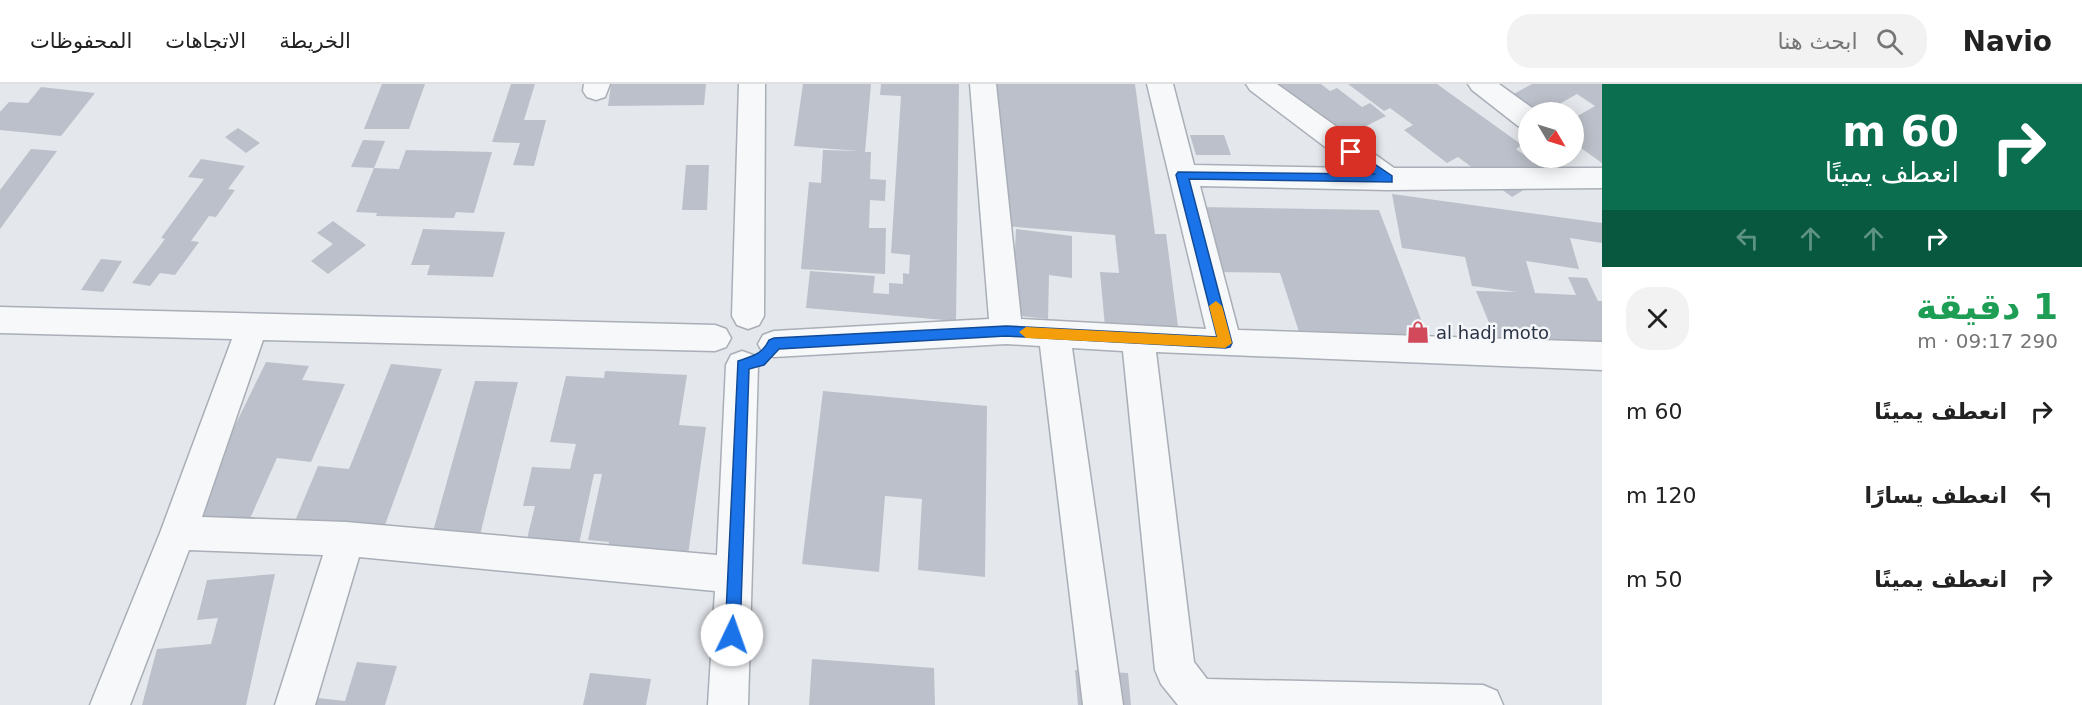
<!DOCTYPE html>
<html lang="ar">
<meta charset="utf-8">
<style>
body{margin:0;font-family:"DejaVu Sans","Noto Sans Arabic",sans-serif;background:#f2f2f2;color:#222;direction:rtl;height:100vh;display:flex;flex-direction:column;font-size:22px;white-space:nowrap}
*{box-sizing:border-box;margin:0}
p{font-size:20px;color:#767676}
.icon{flex:none;width:33px;height:33px;fill:none;stroke:currentColor;stroke-width:2;stroke-linecap:round;stroke-linejoin:round}
.map{position:relative;flex:1;overflow:hidden;direction:ltr}
.side{display:flex;flex-direction:column;background:#fff;width:480px}
.side>*{flex:none}
.hud{background:#0b6e4f;color:#fff;overflow:hidden}
.needle{width:39px;rotate:128deg}
.controls{position:absolute;left:1518px;top:18px;display:grid;gap:12px}
.controls a{display:grid;place-items:center;width:66px;height:66px;border-radius:50%;background:#fff;box-shadow:0 3px 15px #0003;font-size:30px}
.pin{position:absolute;display:grid;place-items:center;width:51px;height:51px;color:#fff;margin:-26px;border-radius:12px;box-shadow:0 3px 9px #0006}
.me{position:absolute;width:66px;margin:-33px;rotate:3deg;stroke-linejoin:round;filter:drop-shadow(0 0 4px #0008)}
.turn{display:flex;align-items:center;gap:21px;height:126px;padding:0 24px;font-size:27px}
.turn .icon{width:78px;height:78px;stroke-width:2.5}
.turn b{display:block;font-size:42px;line-height:51px}
.lanes{display:flex;align-items:center;height:57px;padding:0 24px;background:#0003;justify-content:center;gap:30px;direction:ltr}
.lanes .off{opacity:.35}
.round{display:grid;place-items:center;flex:none;width:63px;height:63px;border-radius:24px;background:#f2f2f2}
.headline{display:flex;align-items:center;justify-content:space-between;height:102px;padding:0 24px}
h1{font-size:36px;font-weight:700;line-height:45px;color:#1e9e55}
ul{padding:0;list-style:none}
li{display:flex;align-items:center;gap:18px;height:84px;padding:0 24px}
li div{flex:1}
li b{display:block;font-size:22px}
li em{font-style:normal}
header{display:flex;align-items:center;gap:36px;box-sizing:border-box;height:84px;padding:0 30px;background:#fff;border-bottom:2px solid #e0e0e0}
header strong{font-size:28px}
nav{display:flex;gap:33px;margin-inline-start:auto;font-size:21px}
.search{width:420px;height:54px;background:#f2f2f2;display:flex;align-items:center;gap:15px;box-sizing:border-box;padding:0 21px;border-radius:24px;color:#767676;font-size:22px}
main{display:flex;flex:1;min-height:0}
.map>svg:first-child{display:block}
</style>
<header>
<strong>Navio</strong>
<div class="search"><svg class="icon" aria-label="search" viewBox="0 0 24 24"><circle cx="10" cy="10" r="6"/><path d="M15 15l6 6"/></svg>ابحث هنا</div>
<nav><a>الخريطة</a><a>الاتجاهات</a><a>المحفوظات</a></nav>
</header>
<main>
<section class="side">
<div class="hud">
<div class="turn"><svg class="icon" aria-label="right" viewBox="0 0 24 24"><path d="M7 20v-9h11M14 6l5 5-5 5"/></svg><div><b>60 m</b>انعطف يمينًا</div></div>
<div class="lanes"><svg class="icon off" aria-label="left" viewBox="0 0 24 24"><path d="M17 20v-9H6M10 6l-5 5 5 5"/></svg><svg class="icon off" aria-label="ahead" viewBox="0 0 24 24"><path d="M12 20V5M6 11l6-6 6 6"/></svg><svg class="icon off" aria-label="ahead" viewBox="0 0 24 24"><path d="M12 20V5M6 11l6-6 6 6"/></svg><svg class="icon" aria-label="right" viewBox="0 0 24 24"><path d="M7 20v-9h11M14 6l5 5-5 5"/></svg></div>
</div>
<div class="headline"><div><h1>1 دقيقة</h1><p>290 m · 09:17</p></div><a class="round"><svg class="icon" aria-label="close" viewBox="0 0 24 24"><path d="M6 6l12 12M18 6L6 18"/></svg></a></div>
<ul>
<li><svg class="icon" aria-label="right" viewBox="0 0 24 24"><path d="M7 20v-9h11M14 6l5 5-5 5"/></svg><div><b>انعطف يمينًا</b></div><em>60 m</em></li>
<li><svg class="icon" aria-label="left" viewBox="0 0 24 24"><path d="M17 20v-9H6M10 6l-5 5 5 5"/></svg><div><b>انعطف يسارًا</b></div><em>120 m</em></li>
<li><svg class="icon" aria-label="right" viewBox="0 0 24 24"><path d="M7 20v-9h11M14 6l5 5-5 5"/></svg><div><b>انعطف يمينًا</b></div><em>50 m</em></li>
</ul>
</section>
<div class="map">
<svg width="1602" height="621" viewBox="0 0 1602 621">
<rect width="100%" height="100%" fill="#e4e7ec"/>
<path fill="#bbc0ca" d="M 382,0 L 425,0 L 409,45 L 364,45 Z
M 511,0 L 535,0 L 524,36 L 546,36 L 534,82 L 513,81 L 520,59 L 492,58 Z
M 611,0 L 706,0 L 704,21 L 608,22 Z
M 803,0 L 871,0 L 865,68 L 871,68 L 870,95 L 886,96 L 885,117 L 870,116 L 869,144 L 886,144 L 885,190 L 801,185 L 809,98 L 821,99 L 823,66 L 859,67 L 794,62 Z
M 881,0 L 959,0 L 956,237 L 806,224 L 810,187 L 875,192 L 873,209 L 889,210 L 889,199 L 903,200 L 903,189 L 909,190 L 910,171 L 891,169 L 901,12 L 880,11 Z
M 991,0 L 1135,0 L 1155,150 L 1166,150 L 1179,250 L 1105,243 L 1100,188 L 1119,189 L 1115,151 L 993,141 Z
M 1269,0 L 1321,0 L 1330,7 L 1337,4 L 1362,23 L 1370,19 L 1386,32 L 1342,54 Z
M 1348,0 L 1437,0 L 1522,61 L 1516,65 L 1550,90 L 1512,113 L 1458,73 L 1447,79 L 1404,46 L 1413,41 L 1390,24 L 1384,27 Z
M 1532,0 L 1602,0 L 1602,79 L 1574,59 L 1574,34 L 1595,22 L 1577,10 L 1545,28 L 1533,28 L 1510,12 Z
M 41,3 L 95,9 L 61,52 L 0,46 L 0,28 L 9,18 L 28,19 Z
M 238,44 L 260,59 L 246,69 L 225,53 Z
M 1190,51 L 1224,51 L 1231,71 L 1196,71 Z
M 363,56 L 385,57 L 374,84 L 399,85 L 406,66 L 492,68 L 474,129 L 456,128 L 454,134 L 376,132 L 377,129 L 356,128 L 374,84 L 351,83 Z
M 31,65 L 57,67 L 0,145 L 0,106 Z
M 201,75 L 245,82 L 228,105 L 235,106 L 216,133 L 209,132 L 191,157 L 199,158 L 175,191 L 160,189 L 150,202 L 132,199 L 165,155 L 161,154 L 204,95 L 188,93 Z
M 686,81 L 709,81 L 707,126 L 682,126 Z
M 1392,110 L 1602,139 L 1602,159 L 1570,154 L 1579,185 L 1526,177 L 1535,209 L 1576,211 L 1568,193 L 1587,194 L 1598,217 L 1602,217 L 1602,263 L 1497,258 L 1476,207 L 1517,208 L 1472,202 L 1465,173 L 1402,164 Z
M 1200,123 L 1379,126 L 1432,264 L 1301,254 L 1280,189 L 1218,188 Z
M 333,137 L 366,161 L 328,190 L 311,177 L 333,160 L 317,149 Z
M 423,145 L 505,148 L 493,193 L 427,191 L 430,181 L 411,181 Z
M 1016,145 L 1072,152 L 1072,194 L 1049,191 L 1048,235 L 1012,231 Z
M 101,175 L 122,177 L 103,208 L 81,206 Z
M 266,278 L 309,282 L 302,296 L 345,300 L 311,378 L 277,374 L 236,466 L 177,460 Z
M 391,280 L 442,285 L 378,460 L 285,461 L 318,382 L 349,385 Z
M 605,287 L 687,291 L 679,341 L 706,343 L 687,478 L 605,474 L 609,458 L 588,456 L 602,390 L 594,390 L 576,474 L 523,471 L 535,422 L 523,422 L 532,383 L 570,385 L 576,360 L 550,358 L 566,292 L 604,294 Z
M 475,297 L 518,298 L 475,471 L 427,469 Z
M 823,307 L 987,322 L 985,493 L 918,486 L 922,415 L 885,412 L 879,488 L 802,480 Z
M 275,490 L 246,621 L 142,621 L 157,565 L 211,560 L 218,534 L 197,536 L 207,496 Z
M 812,575 L 934,584 L 935,621 L 809,621 Z
M 357,578 L 397,582 L 385,621 L 306,621 L 308,613 L 345,617 Z
M 1075,586 L 1128,589 L 1131,621 L 1078,621 Z
M 590,589 L 651,595 L 646,621 L 583,621 Z"/>
<g fill="none" stroke-linecap="round" stroke-linejoin="round">
<g stroke="#a9aeb7" stroke-width="3">
<path id="minor" d="M 584,0 L 610,0 L 605,13 L 596,16 L 587,13 L 583,7 Z
M 739,0 L 765,0 L 764,232 L 759,241 L 748,245 L 737,241 L 732,232 Z
M 970,0 L 996,0 L 1021,235 L 1206,245 L 1147,0 L 1173,0 L 1194,81 L 1353,84 L 1250,6 L 1246,0 L 1277,0 L 1394,84 L 1602,84 L 1602,104 L 1388,106 L 1200,102 L 1238,246 L 1602,258 L 1602,286 L 1156,268 L 1194,578 L 1207,595 L 1483,601 L 1497,607 L 1503,621 L 1178,621 L 1161,600 L 1155,586 L 1123,267 L 1072,264 L 1123,621 L 1083,621 L 1040,262 L 1006,260 L 774,273 L 763,269 L 758,260 L 763,251 L 774,247 L 989,235 Z
M 1468,0 L 1499,0 L 1538,28 L 1528,28 L 1528,44 L 1518,42 L 1472,6 Z
M 0,223 L 715,241 L 726,245 L 731,254 L 726,263 L 715,267 L 263,256 L 202,433 L 346,438 L 717,471 L 726,281 L 731,271 L 742,267 L 753,271 L 758,281 L 748,621 L 708,621 L 715,507 L 359,473 L 315,621 L 275,621 L 323,471 L 189,466 L 130,621 L 90,621 L 160,449 L 232,255 L 0,249 Z"/>
</g>
<use href="#minor" fill="#f7f8fa" fill-rule="evenodd"/>
</g>
<path fill="#1a73e8" stroke="#114b97" stroke-width="1.5" d="M 1351,64 L 1392,92 L 1392,98 L 1189,95 L 1232,259 L 1230,263 L 1225,264 L 1006,252 L 779,265 L 764,281 L 749,285 L 740,551 L 738,557 L 732,559 L 727,557 L 725,551 L 738,277 C 752,272 762,271 769,256 L 774,254 L 1006,242 L 1217,253 L 1176,91 L 1178,88 L 1374,90 L 1347,71 L 1347,65 Z"/>
<path fill="#f59e0b" d="M 1216,217 L 1222,222 L 1232,259 L 1225,264 L 1026,254 L 1019,248 L 1026,243 L 1217,253 L 1209,222 Z"/>
<defs>
<g id="shop-bare" transform="scale(1.8)"><path d="M-5-2.5h2.3a2.7 3.5 0 0 1 5.4 0H5L5.5 6h-11ZM-1.5-2.5h3a1.5 2.3 0 0 0-3 0Z" fill="#d1495b" stroke="#f4f6f9" stroke-width="2.5" paint-order="stroke"/></g>
</defs>
<g fill-rule="evenodd">
<use href="#shop-bare" x="1418" y="248"/>
</g>
<g text-anchor="middle" dominant-baseline="central" stroke-width="5" stroke-linejoin="round" paint-order="stroke">
<g font-size="18" fill="#2b3445" stroke="#f4f6f9" text-anchor="start">
<text x="1436" y="248">al hadj moto</text>
</g>
</g>
</svg>
<div class="controls">
<a><svg class="needle" viewBox="-14 -14 28 28"><path d="M0-13l5 13h-10z" fill="#e53935"/><path d="M0 13l5-13h-10z" fill="#767676"/></svg></a>
</div>
<div class="pin" style="left:1351px;top:68px;background:#d93025"><svg class="icon" aria-label="arrive" viewBox="0 0 24 24"><path d="M6 21V4h12l-3 4 3 4H6"/></svg></div>
<svg class="me" style="left:732px;top:551px" viewBox="-20 -20 40 40"><circle r="19" fill="#fff"/><path d="M0-13L10 11 0 6-10 11z" fill="#1a73e8"/></svg>
</div>
</main>
